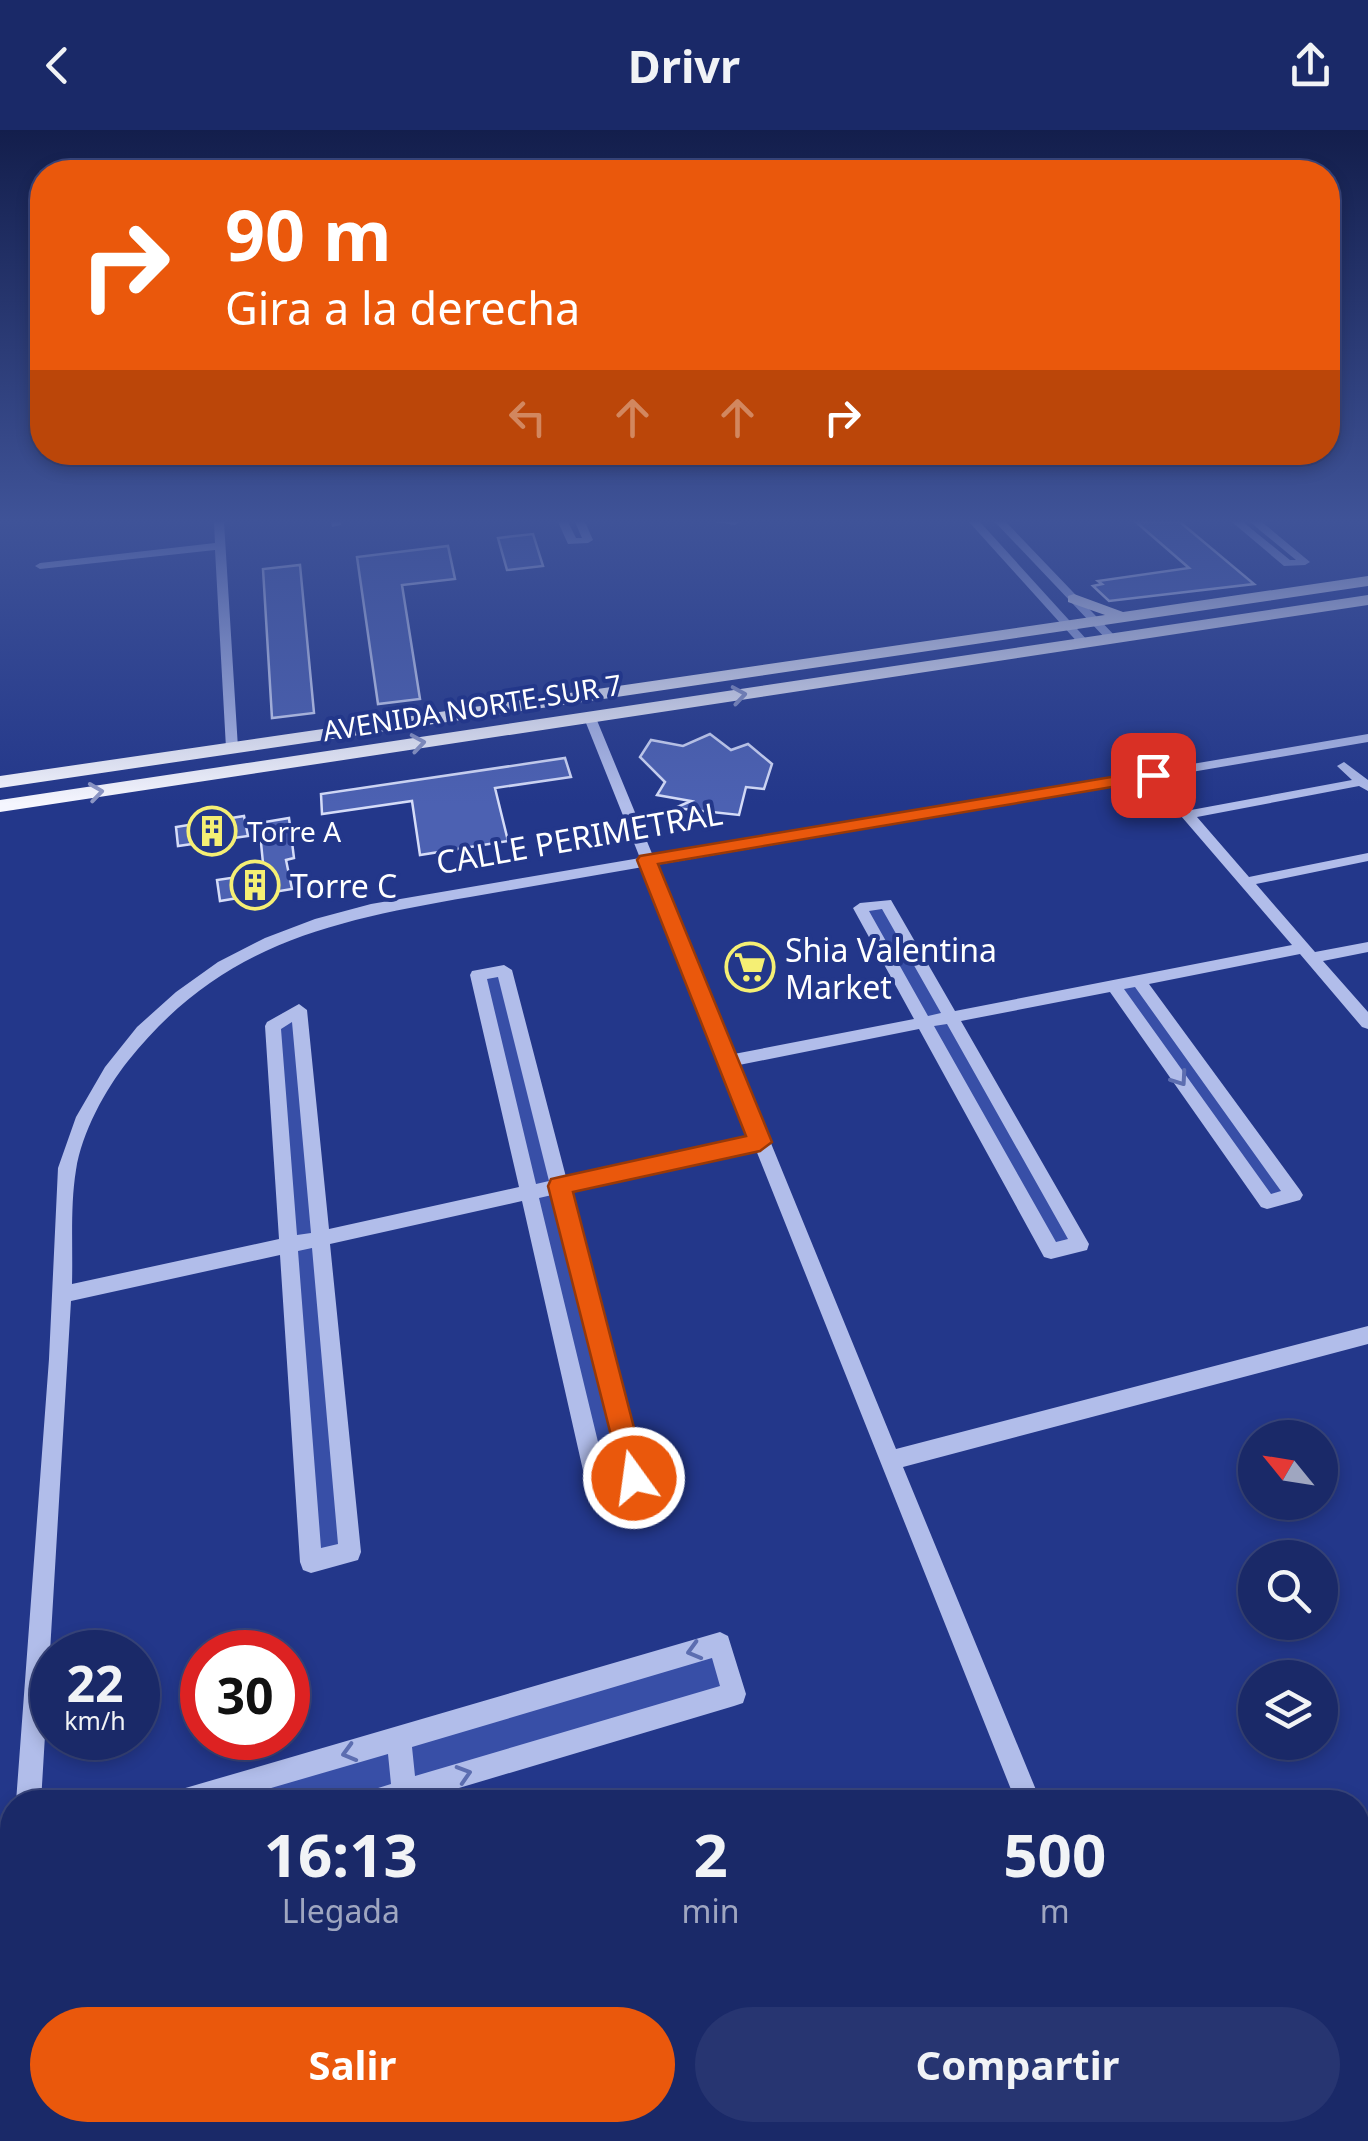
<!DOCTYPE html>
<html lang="es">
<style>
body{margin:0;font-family:"Noto Sans",sans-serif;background:#273571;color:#f1f3f6;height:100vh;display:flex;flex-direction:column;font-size:38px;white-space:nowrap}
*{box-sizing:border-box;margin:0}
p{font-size:32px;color:#9fa6c0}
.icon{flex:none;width:55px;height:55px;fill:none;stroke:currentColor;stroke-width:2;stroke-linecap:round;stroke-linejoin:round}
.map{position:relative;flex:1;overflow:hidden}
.sheet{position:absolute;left:0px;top:1660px;width:1370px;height:352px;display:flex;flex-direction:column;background:#1a2968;border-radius:40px 40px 0 0;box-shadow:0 5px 15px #0003,0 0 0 2px #38457c}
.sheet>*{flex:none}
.top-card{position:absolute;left:30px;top:30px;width:1310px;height:305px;border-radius:40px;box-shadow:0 5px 15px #0003,0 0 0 2px #38457c;background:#ea580c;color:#fff;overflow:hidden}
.needle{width:65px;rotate:300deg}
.tools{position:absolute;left:1238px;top:1290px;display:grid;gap:20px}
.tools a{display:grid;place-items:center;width:100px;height:100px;border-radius:50%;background:#1a2968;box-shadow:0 5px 15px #0003,0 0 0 2px #38457c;font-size:50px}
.speed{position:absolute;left:30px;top:1500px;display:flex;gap:20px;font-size:50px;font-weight:700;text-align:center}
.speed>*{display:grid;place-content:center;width:130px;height:130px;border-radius:50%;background:#1a2968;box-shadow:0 5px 15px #0003,0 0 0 2px #38457c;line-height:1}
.speed small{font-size:25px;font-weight:400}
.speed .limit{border:15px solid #d22;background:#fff;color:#111}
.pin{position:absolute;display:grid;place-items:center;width:85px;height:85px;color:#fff;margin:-42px;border-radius:20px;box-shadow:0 5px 15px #0006}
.me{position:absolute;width:110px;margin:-55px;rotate:346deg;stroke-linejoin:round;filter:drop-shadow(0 0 8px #0008)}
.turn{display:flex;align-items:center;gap:35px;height:210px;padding:0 30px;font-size:45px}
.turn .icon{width:130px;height:130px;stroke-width:2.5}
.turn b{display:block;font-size:70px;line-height:85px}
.lanes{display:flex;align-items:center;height:95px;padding:0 30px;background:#0003;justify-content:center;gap:50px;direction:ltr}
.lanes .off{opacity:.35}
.eta{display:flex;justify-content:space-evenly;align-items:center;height:170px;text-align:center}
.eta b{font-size:60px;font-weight:700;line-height:70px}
.button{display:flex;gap:20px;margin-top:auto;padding:20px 30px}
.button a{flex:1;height:115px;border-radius:60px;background:#ea580c;color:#fff;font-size:40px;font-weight:700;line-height:115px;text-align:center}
.button a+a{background:#273571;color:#f1f3f6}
header{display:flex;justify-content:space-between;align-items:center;height:130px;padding:0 30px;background:#1a2968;font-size:45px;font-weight:700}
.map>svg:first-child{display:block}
</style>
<header><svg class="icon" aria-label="back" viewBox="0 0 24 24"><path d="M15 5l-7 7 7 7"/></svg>Drivr<svg class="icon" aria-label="share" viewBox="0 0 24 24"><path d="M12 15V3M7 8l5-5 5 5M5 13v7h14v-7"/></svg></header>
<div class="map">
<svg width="1368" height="2011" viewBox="0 0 1368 2011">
<rect width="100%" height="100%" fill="#23378a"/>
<path fill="#384fa7" d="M 886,773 L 1080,1114 L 1051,1121 L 860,778 Z
M 504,840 L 634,1348 L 598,1358 L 478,845 Z
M 1139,851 L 1294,1065 L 1267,1072 L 1114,856 Z
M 299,880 L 350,1422 L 311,1432 L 273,896 Z
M 720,1514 L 734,1564 L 371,1672 L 182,1672 Z"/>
<path fill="#4c61b2" stroke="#d5dcf8" stroke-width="2.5" d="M 1136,392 L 1180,392 L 1254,454 L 1109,471 L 1093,456 L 1102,454 L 1098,451 L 1189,438 Z
M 533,404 L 543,436 L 507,440 L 498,408 Z
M 448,416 L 455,449 L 402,455 L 420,569 L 378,574 L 357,427 Z
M 300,435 L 314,583 L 272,588 L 263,439 Z
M 710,604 L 731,620 L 748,614 L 772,634 L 764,659 L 746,657 L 739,685 L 675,678 L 691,671 L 657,665 L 665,652 L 640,627 L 651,610 L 683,616 Z
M 565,628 L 571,647 L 495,658 L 508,711 L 420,725 L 412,671 L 322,684 L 321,664 Z
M 244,686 L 248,706 L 178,716 L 176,697 Z
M 289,688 L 294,728 L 286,730 L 292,759 L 220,771 L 217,750 L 264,743 L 259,693 Z"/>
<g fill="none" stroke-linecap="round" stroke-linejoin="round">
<path fill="#b1bdea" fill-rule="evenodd" d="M 214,392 L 224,392 L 238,618 L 232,622 L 226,618 L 215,420 L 40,439 L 35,436 L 40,433 L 215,413 Z
M 331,392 L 341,392 L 341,395 L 332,397 Z
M 558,392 L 568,392 L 576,408 L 582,408 L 575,392 L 585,392 L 593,410 L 588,413 L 568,414 Z
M 715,392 L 740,392 L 735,395 Z
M 969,392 L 980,392 L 1088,511 L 1088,515 L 1080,515 Z
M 995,392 L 1006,392 L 1116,507 L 1116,511 L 1108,511 Z
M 1232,392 L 1243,392 L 1290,430 L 1296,430 L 1250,392 L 1262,392 L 1310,432 L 1305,435 L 1284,436 Z
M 590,584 L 596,588 L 653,726 L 1368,604 L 1368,612 L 1162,647 L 1191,680 L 1352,650 L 1337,636 L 1344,632 L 1368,650 L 1368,661 L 1359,656 L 1197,687 L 1249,747 L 1368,723 L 1368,731 L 1256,754 L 1315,822 L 1368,812 L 1368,822 L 1323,831 L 1368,882 L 1368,899 L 1362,897 L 1300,824 L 1149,854 L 1300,1060 L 1303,1065 L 1300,1070 L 1267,1079 L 1261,1077 L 1110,862 L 961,891 L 1089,1114 L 1087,1120 L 1051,1129 L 1044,1127 L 919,899 L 739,935 L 896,1319 L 1368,1196 L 1368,1214 L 903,1337 L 1041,1672 L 1016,1672 L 756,1020 L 570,1061 L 645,1348 L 642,1355 L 598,1368 L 590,1365 L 587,1358 L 522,1071 L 330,1114 L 361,1422 L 358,1430 L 311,1443 L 303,1440 L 300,1432 L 280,1125 L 71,1171 L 41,1672 L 16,1672 L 49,1229 L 58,1038 L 76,987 L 105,937 L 137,897 L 176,862 L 218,832 L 265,808 L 315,789 L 371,774 L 640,728 L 584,588 ZM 1150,650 L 1292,815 L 955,881 L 891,770 L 860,773 L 853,778 L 914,889 L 734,924 L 656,735 ZM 643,737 L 751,1007 L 566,1047 L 512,840 L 504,835 L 472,841 L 470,845 L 519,1057 L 329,1099 L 307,880 L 299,874 L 267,892 L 265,896 L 279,1109 L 72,1154 C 73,1117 70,1077 76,1040 C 82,1002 105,960 128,931 C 221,814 331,791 470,767 C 528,757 585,747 643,737 ZM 882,779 L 941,883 L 928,886 L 869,781 ZM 498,847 L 549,1051 L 536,1054 L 487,849 ZM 1135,857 L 1281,1061 L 1271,1064 L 1124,859 ZM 292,892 L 311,1103 L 297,1105 L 281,899 ZM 947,894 L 1068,1109 L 1056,1112 L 934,896 ZM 552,1065 L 622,1341 L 606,1345 L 539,1068 ZM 312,1118 L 338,1414 L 321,1418 L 298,1121 Z
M 720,1502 L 728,1506 L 746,1564 L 743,1573 L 734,1576 L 412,1672 L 359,1672 L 362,1663 L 391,1654 L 388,1624 L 223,1672 L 169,1672 L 173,1663 L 182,1659 ZM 712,1528 L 720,1556 L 415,1646 L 412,1617 Z
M 12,1876 L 12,2000 L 19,2000 L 19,2011 L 0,2011 L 0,1885 L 2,1880 Z
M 502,2000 L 563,2000 L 557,2011 L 496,2011 Z
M 589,2000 L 619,2000 L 621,2011 L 591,2011 Z
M 647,2000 L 703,2000 L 697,2011 L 641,2011 Z
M 1146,2000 L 1176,2000 L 1181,2011 L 1151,2011 Z"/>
<path fill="#f5f6fe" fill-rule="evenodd" d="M 1368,446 L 1368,456 L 0,658 L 0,646 L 1105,485 L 1068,472 L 1068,466 L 1074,464 L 1123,482 Z
M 1368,465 L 1368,475 L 0,682 L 0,670 Z"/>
</g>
<defs><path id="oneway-chevron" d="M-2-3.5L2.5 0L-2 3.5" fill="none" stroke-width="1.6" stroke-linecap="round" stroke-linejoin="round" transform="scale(2.5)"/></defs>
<g stroke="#8c96c4">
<use href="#oneway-chevron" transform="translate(739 565) rotate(-9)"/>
<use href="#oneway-chevron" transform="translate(418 613) rotate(-9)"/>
<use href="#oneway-chevron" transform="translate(96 662) rotate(-8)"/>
</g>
<g stroke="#5c6db0">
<use href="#oneway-chevron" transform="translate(1180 949) rotate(55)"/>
<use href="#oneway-chevron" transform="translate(694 1521) rotate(164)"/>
<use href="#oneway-chevron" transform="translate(349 1623) rotate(164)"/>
<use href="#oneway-chevron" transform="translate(464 1644) rotate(-17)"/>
</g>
<linearGradient id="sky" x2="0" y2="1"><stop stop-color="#131e4c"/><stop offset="0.58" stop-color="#3f5398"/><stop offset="1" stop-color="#3f5398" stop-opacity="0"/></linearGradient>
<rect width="1368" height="674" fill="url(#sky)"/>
<path fill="#ea580c" stroke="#983908" stroke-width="2.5" d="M 1153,640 L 1159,642 L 1159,649 L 658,734 L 772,1012 L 760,1021 L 573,1062 L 647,1348 L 643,1357 L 634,1361 L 624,1357 L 548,1056 L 551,1049 L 560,1047 L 746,1006 L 637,730 L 640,726 Z"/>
<defs>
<g id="building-ring" transform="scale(2.5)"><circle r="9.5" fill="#23378a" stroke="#f5ef74" stroke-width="1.5"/><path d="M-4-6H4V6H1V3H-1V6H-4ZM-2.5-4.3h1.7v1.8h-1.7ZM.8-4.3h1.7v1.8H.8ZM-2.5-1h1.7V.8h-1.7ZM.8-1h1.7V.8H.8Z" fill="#f5ef74"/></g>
<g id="supermarket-ring" transform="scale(2.5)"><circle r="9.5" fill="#23378a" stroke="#f5ef74" stroke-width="1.5"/><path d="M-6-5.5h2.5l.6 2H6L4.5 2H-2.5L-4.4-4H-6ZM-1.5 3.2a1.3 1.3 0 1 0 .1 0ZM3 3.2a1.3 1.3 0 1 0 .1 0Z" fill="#f5ef74"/></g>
</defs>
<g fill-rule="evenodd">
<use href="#building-ring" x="212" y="701"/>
<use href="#building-ring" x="255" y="755"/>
<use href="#supermarket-ring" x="750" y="837"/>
</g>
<g text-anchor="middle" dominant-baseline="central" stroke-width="8" stroke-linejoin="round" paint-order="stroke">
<g font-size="28" fill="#fff" stroke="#23378a">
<text transform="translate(472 577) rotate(-9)">AVENIDA NORTE-SUR 7</text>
</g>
<g font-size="28" fill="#fff" stroke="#23378a" text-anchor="start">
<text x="247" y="701">Torre A</text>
</g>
<g font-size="32" fill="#fff" stroke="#23378a">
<text transform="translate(579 707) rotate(-10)">CALLE PERIMETRAL</text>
</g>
<g font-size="32" fill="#fff" stroke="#23378a" text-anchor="start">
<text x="290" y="755">Torre C</text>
<text x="785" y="819">Shia Valentina<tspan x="785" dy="37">Market</tspan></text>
</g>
</g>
</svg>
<div class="tools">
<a><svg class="needle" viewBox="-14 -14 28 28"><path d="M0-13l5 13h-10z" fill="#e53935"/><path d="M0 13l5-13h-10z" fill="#9fa6c0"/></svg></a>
<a><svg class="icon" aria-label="search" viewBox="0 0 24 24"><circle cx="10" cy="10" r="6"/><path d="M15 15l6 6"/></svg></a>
<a><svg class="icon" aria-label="layers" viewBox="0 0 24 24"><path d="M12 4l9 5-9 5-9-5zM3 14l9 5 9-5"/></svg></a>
</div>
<div class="speed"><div>22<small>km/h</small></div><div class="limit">30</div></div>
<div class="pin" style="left:1153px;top:645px;background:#d93025"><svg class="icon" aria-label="arrive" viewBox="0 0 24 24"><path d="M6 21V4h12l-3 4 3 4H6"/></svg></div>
<svg class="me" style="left:634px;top:1348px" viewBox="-20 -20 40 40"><circle r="17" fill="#ea580c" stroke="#fff" stroke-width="3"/><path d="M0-11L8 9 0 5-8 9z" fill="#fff"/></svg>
<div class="top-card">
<div class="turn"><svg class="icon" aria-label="right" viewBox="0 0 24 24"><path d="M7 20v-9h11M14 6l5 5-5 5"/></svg><div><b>90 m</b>Gira a la derecha</div></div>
<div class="lanes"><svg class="icon off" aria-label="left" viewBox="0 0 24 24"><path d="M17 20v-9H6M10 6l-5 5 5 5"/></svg><svg class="icon off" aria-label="ahead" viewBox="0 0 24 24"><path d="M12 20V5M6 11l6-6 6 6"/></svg><svg class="icon off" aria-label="ahead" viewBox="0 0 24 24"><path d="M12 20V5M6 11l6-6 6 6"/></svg><svg class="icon" aria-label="right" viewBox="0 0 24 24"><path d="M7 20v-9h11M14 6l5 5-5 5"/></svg></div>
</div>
<section class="sheet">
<div class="eta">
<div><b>16:13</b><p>Llegada</p></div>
<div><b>2</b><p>min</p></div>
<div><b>500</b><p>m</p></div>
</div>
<div class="button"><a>Salir</a><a>Compartir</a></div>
</section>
</div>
